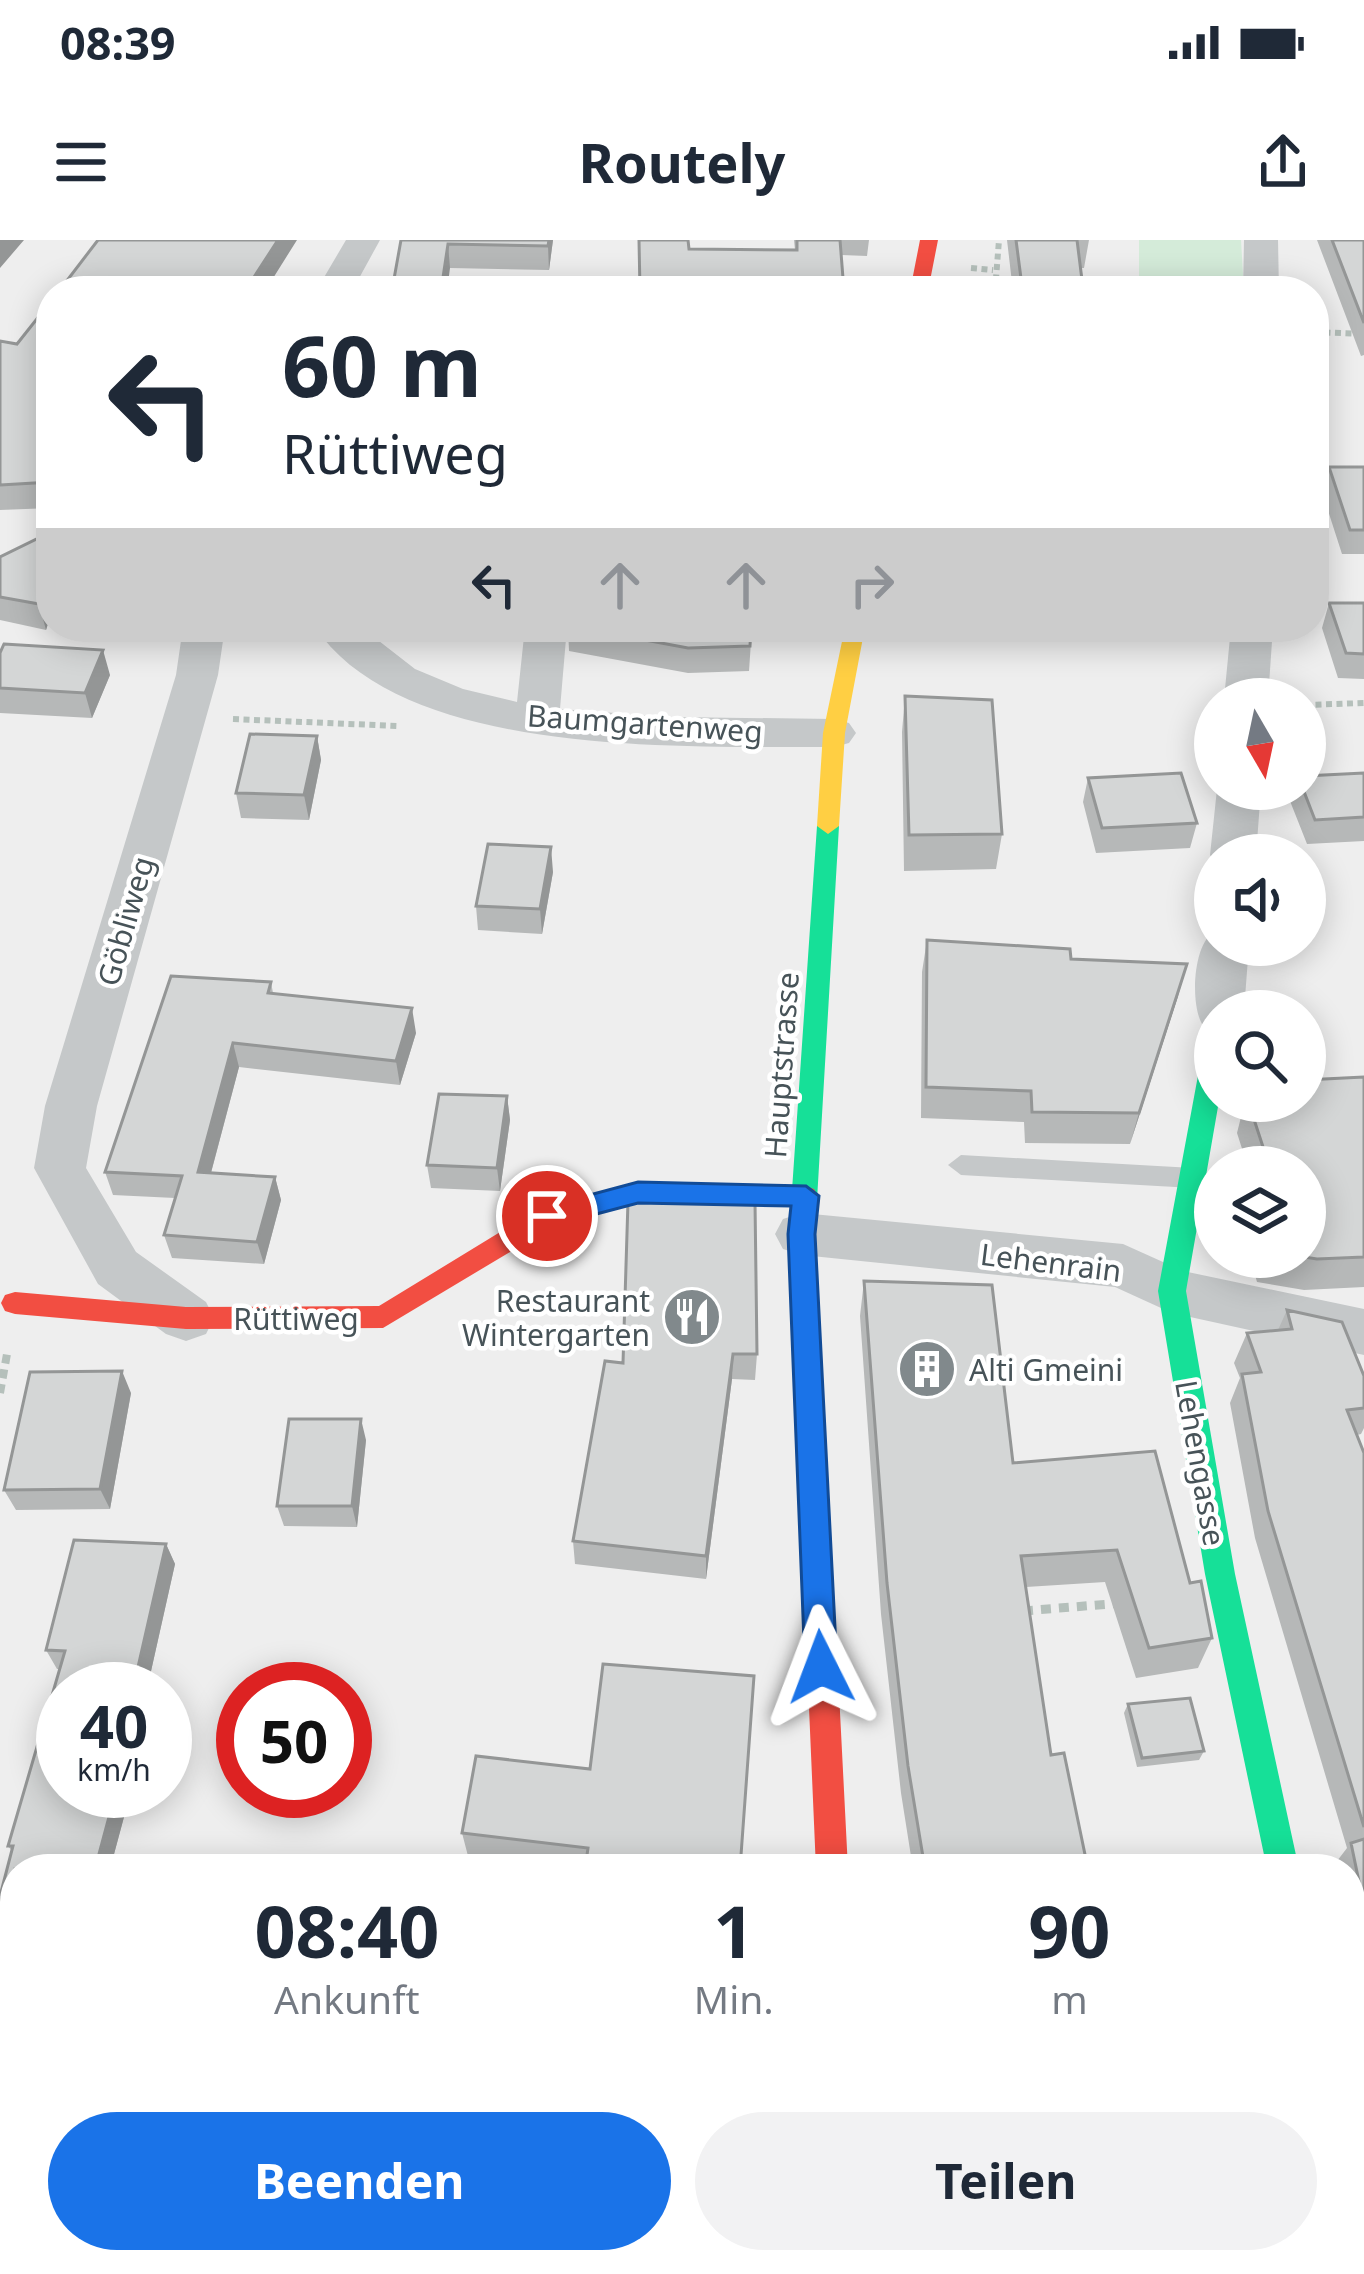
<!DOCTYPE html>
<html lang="de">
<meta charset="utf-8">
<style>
body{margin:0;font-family:"Noto Sans",sans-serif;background:#f2f2f3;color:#1f2937;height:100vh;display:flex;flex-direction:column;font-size:45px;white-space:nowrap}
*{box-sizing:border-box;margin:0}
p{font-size:39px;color:#747a83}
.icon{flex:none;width:66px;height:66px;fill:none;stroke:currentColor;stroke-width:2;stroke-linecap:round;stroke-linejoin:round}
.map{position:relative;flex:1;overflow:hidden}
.panel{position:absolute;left:0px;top:1614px;width:1365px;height:420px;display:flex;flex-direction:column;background:#fff;border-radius:48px 48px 0 0;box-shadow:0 6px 30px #0003}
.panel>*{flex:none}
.top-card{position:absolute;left:36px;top:36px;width:1293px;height:366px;border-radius:48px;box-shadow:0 6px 30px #0003;background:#fff;color:#1f2937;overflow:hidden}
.needle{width:78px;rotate:171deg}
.tools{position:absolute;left:1194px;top:438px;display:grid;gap:24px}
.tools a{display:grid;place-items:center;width:132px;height:132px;border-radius:50%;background:#fff;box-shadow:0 6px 30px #0003;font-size:60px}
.speed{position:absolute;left:36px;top:1422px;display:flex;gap:24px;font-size:60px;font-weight:700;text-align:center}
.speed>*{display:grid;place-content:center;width:156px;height:156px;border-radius:50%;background:#fff;box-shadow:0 6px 30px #0003;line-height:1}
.speed small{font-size:30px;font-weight:400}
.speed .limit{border:18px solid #d22;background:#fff;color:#111}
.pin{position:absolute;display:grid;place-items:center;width:102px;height:102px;color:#fff;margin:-51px;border:6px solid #fff;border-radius:50%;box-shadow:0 3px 12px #0007}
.me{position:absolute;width:132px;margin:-66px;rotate:357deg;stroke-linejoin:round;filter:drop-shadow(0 0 9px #0008)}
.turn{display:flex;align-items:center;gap:42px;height:252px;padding:0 48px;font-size:54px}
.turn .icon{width:156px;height:156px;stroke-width:2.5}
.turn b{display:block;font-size:84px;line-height:102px}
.lanes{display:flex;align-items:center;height:114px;padding:0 48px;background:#0003;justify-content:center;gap:60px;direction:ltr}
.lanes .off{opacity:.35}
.eta{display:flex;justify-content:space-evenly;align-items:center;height:204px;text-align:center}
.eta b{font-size:72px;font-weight:700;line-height:84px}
.action{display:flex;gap:24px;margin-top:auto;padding:24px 48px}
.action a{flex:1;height:138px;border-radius:72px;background:#1a73e8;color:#fff;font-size:48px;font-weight:700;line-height:138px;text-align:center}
.action a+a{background:#f2f2f3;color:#1f2937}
.status{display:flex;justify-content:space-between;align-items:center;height:84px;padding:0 60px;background:#fff;direction:ltr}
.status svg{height:33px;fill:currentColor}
header{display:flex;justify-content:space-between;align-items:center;height:156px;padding:0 48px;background:#fff;font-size:54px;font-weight:700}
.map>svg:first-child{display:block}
</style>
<div class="status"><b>08:39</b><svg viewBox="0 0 49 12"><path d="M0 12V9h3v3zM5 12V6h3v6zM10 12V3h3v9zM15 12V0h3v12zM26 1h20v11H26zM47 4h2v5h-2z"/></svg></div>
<header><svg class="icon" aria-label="menu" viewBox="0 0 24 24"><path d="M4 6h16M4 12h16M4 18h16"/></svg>Routely<svg class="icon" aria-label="share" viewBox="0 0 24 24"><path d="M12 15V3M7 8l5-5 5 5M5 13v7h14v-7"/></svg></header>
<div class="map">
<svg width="1364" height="2034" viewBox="0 0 1364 2034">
<rect width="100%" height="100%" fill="#eee"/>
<path fill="#d4ebd9" d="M 1139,0 L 1241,0 L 1244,51 L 1139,51 Z"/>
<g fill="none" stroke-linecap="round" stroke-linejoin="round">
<path stroke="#b5c0bb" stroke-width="6" stroke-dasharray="6 4.5" stroke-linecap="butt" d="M 971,28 L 993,30
M 441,42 L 550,44 L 577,51
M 995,51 L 999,0
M 1314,92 L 1364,94
M 1305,465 L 1364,463
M 233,479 L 398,486"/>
<path stroke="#b5c0bb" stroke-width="8" stroke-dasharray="9 6" stroke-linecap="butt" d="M 0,1153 L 7,1114"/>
<path stroke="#b5c0bb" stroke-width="9" stroke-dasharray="10 8" stroke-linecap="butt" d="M 1023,1371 L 1122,1363
M 634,2034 L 637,2019"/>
<path fill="#c5c8c9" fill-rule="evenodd" d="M 961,915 L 1193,928 L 1206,938 L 1193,948 L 961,935 L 948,925 Z"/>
<path fill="#c5c8c9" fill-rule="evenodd" d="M 346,0 L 380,0 L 352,51 L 316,51 Z
M 1244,0 L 1278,0 L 1279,51 L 1243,51 Z
M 183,387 L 225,387 L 218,435 L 97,866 L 86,928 L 136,1012 L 206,1062 L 214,1078 L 206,1094 L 186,1101 L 166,1094 L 98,1044 L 34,928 L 45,866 L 176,435 Z
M 315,387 L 361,387 L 415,429 L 463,449 L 517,462 L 525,387 L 567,387 L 560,469 L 670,477 L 834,479 L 849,483 L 856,493 L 849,503 L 834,507 C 692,506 404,520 315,387 Z
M 1231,387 L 1273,387 L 1268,459 L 1224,459 Z
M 1217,549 L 1261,549 L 1256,615 L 1215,615 L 1215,623 L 1210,615 Z
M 1215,691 L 1215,705 L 1249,705 L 1244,771 L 1215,771 L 1215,788 L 1202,784 C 1190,763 1193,703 1215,691 Z
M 802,973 L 1123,1004 L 1183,1031 L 1364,1069 L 1364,1115 L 1172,1073 L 1115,1047 L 802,1015 L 783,1009 L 775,994 L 783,979 Z
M 1350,1983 L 1364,1989 L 1364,2034 L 1312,2034 L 1310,2019 L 1350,2019 Z"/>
<path fill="#16e098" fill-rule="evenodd" d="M 828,578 L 839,586 L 815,994 L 821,1099 L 817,1107 L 807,1111 L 797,1107 L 793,1099 L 789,994 L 817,586 Z
M 1215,805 L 1215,861 L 1219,861 L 1186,1051 L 1235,1334 L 1299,1629 L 1267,1629 L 1205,1334 L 1158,1051 L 1202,814 Z
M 847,2019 L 883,2019 L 886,2034 L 850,2034 Z"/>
<path fill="#ffcf43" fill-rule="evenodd" d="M 845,387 L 865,387 L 845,493 L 839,586 L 828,594 L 817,586 L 823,493 Z"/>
<path fill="#f24e42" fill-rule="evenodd" d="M 920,0 L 938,0 L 928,51 L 910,51 Z
M 637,942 L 805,946 L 814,949 L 818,956 L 814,963 L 805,966 L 637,962 L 555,985 L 383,1088 L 186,1089 L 15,1074 L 5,1071 L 1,1063 L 5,1055 L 15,1052 L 186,1067 L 379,1066 L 538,969 Z
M 807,1087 L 817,1091 L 821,1099 L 848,1629 L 816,1629 L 793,1099 L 797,1091 Z"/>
</g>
<path fill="#b6b8b8" d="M 401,0 L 553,0 L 549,30 L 450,28 Z
M 794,0 L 869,0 L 867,16 L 689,9 L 795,10 Z
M 1007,0 L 1089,0 L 1084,28 L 1081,28 L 1082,51 L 1013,51 Z
M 1317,0 L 1364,0 L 1364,115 L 1361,116 Z
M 51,61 L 51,268 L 0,270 L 0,101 L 17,104 Z
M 1329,227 L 1364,227 L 1364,314 L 1342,314 L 1322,252 Z
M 51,292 L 51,374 L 46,390 L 0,380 L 0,317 Z
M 1329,363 L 1364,363 L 1364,439 L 1338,438 L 1322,388 Z
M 568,387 L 752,387 L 749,431 L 688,433 L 569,411 Z
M 975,387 L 1181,387 L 1178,400 Z
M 0,413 L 110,435 L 92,478 L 0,473 Z
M 905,456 L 1002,594 L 996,629 L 904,631 L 902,492 Z
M 317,496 L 321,520 L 309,580 L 241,578 L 236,553 Z
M 1364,533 L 1364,601 L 1307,604 L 1290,561 L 1294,549 L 1305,549 Z
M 1088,538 L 1197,583 L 1190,608 L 1096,613 L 1083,562 Z
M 553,632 L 542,694 L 478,690 L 476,666 Z
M 927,700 L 1071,719 L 1178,756 L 1130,904 L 1025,903 L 1024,882 L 921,878 L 922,732 Z
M 271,742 L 273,753 L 416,793 L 400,845 L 239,827 L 211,933 L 275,937 L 281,960 L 264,1024 L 172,1018 L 164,995 L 175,958 L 113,955 L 105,932 Z
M 1364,837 L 1364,1047 L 1304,1050 L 1257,1042 L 1250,1017 L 1305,1017 L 1305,927 L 1240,927 L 1245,918 L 1237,893 L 1245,861 L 1305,861 Z
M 507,856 L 510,880 L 500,951 L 431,948 L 427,925 Z
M 628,961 L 757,1114 L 755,1140 L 732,1139 L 706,1339 L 575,1324 L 573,1301 L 623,1123 Z
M 864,1041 L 1013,1223 L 1190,1343 L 1212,1398 L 1198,1428 L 1136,1438 L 1105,1342 L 1026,1347 L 1051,1515 L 1088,1629 L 913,1629 L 901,1553 L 881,1374 L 860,1076 Z
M 1287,1070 L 1364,1136 L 1364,1188 L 1361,1194 L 1357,1195 L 1364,1213 L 1364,1688 L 1350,1688 L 1350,1629 L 1335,1629 L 1334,1625 L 1347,1608 L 1255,1298 L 1230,1163 L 1240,1138 L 1234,1123 L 1247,1093 L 1278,1090 Z
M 131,1153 L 110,1269 L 16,1270 L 4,1250 Z
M 366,1200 L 357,1287 L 284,1286 L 277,1266 Z
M 166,1304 L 175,1324 L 147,1449 L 63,1449 L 63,1551 L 131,1551 L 110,1629 L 15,1629 L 15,1771 L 0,1770 L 0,1656 L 12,1611 L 8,1606 L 59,1429 L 57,1429 L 46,1410 Z
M 1128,1464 L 1204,1511 L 1199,1520 L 1137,1527 L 1124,1473 Z
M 476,1516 L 740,1629 L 574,1629 L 468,1616 L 462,1593 Z"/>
<path fill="#949696" d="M 0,0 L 24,0 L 0,28 Z
M 278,0 L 297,0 L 265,51 L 245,51 Z
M 549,0 L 553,0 L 549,30 L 548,6 Z
M 448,4 L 450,28 L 447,51 L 441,51 Z
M 51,325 L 51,374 L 46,390 L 39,364 Z
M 103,410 L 110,435 L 92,478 L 85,453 Z
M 317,496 L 321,520 L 309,580 L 304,555 Z
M 551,607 L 553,632 L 542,694 L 540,669 Z
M 1187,724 L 1178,756 L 1130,904 L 1139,873 Z
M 412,768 L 416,793 L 400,845 L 396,821 Z
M 233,803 L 239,827 L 205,955 L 198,932 Z
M 507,856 L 510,880 L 500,951 L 497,928 Z
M 275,937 L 281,960 L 264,1024 L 257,1002 Z
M 733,1114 L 732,1139 L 706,1339 L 706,1316 Z
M 122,1131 L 131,1153 L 110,1269 L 100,1249 Z
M 361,1179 L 366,1200 L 357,1287 L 352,1266 Z
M 166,1304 L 175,1324 L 147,1449 L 133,1449 Z
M 116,1551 L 131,1551 L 110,1629 L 95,1629 Z
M 361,2019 L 368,2019 L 368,2034 L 361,2034 Z"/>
<path fill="#d4d6d6" stroke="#949696" stroke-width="3" d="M 98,0 L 278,0 L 245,51 L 59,51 Z
M 401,0 L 549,0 L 548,6 L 448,4 L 441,51 L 366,51 L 369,39 L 394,39 Z
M 639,0 L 688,0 L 689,9 L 797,10 L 797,0 L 840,0 L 844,51 L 640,51 Z
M 1016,0 L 1077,0 L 1083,48 L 1022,46 Z
M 1332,0 L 1364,0 L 1364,83 Z
M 51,61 L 51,242 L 0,245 L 0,101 L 17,104 Z
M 1329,227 L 1364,227 L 1364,290 L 1350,290 Z
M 51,292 L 51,325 L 39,364 L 0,357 L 0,317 Z
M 1329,363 L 1364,363 L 1364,414 L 1346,413 Z
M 575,387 L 751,387 L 750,406 L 688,408 Z
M 4,404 L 103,410 L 85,453 L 0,448 L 0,413 Z
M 905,456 L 992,460 L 1002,594 L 909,595 Z
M 250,494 L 317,496 L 304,555 L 236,553 Z
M 1181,533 L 1197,583 L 1102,588 L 1088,538 Z
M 1364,533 L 1364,577 L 1315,580 L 1303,549 L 1305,549 L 1305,536 Z
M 488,604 L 551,607 L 540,669 L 476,666 Z
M 927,700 L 1070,709 L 1071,719 L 1187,724 L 1139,873 L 1032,872 L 1031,851 L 926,847 Z
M 171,736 L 271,742 L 268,753 L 412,768 L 396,821 L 233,803 L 198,932 L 275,937 L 257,1002 L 164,995 L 182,936 L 105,932 Z
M 1364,837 L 1364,1017 L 1317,1019 L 1304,1017 L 1305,927 L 1245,927 L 1243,919 L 1265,913 L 1248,861 L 1305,861 L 1305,840 Z
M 439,854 L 507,856 L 497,928 L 427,925 Z
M 628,961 L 755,962 L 757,1114 L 733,1114 L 706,1316 L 573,1301 L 605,1121 L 623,1123 Z
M 864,1041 L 992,1045 L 1013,1223 L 1155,1211 L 1190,1343 L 1201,1341 L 1212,1398 L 1149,1408 L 1117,1310 L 1021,1316 L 1051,1515 L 1064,1513 L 1088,1629 L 925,1629 L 908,1526 L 887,1343 Z
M 1287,1070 L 1342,1082 L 1364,1136 L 1364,1168 L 1347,1170 L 1364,1213 L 1364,1587 L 1268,1271 L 1242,1134 L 1261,1132 L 1247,1093 L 1292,1089 Z
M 122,1131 L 100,1249 L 4,1250 L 30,1132 Z
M 289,1179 L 361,1179 L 352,1266 L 277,1266 Z
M 74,1300 L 166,1304 L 133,1449 L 63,1449 L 63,1551 L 116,1551 L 95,1629 L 15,1629 L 15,1758 L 0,1757 L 0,1656 L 13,1606 L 8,1606 L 65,1411 L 46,1410 Z
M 603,1424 L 754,1436 L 740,1629 L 585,1629 L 588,1608 L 462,1593 L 476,1516 L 590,1529 Z
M 1190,1458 L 1204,1511 L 1142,1518 L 1128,1464 Z
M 1364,1599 L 1364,1666 L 1351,1603 Z
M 15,1958 L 15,2019 L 361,2019 L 361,2034 L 0,2034 L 0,1959 Z
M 439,2019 L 625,2019 L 623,2034 L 438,2034 Z
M 664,2019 L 764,2019 L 767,2034 L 640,2034 L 639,2025 Z
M 1034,2019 L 1120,2019 L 1123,2034 L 935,2033 Z"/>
<path fill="#1a73e8" stroke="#114b97" stroke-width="3" d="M 638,942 L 806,946 L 819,956 L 815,994 L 837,1427 L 832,1437 L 821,1442 L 810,1437 L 805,1427 L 788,994 L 791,966 L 638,963 L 547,987 L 533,976 L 537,969 Z"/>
<defs>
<g id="restaurant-disc" transform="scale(3)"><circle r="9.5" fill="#81898c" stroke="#fff"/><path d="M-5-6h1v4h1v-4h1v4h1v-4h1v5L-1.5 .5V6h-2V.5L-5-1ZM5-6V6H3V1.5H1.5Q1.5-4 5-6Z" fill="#fff"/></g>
<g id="building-disc" transform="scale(3)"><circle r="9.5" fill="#81898c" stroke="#fff"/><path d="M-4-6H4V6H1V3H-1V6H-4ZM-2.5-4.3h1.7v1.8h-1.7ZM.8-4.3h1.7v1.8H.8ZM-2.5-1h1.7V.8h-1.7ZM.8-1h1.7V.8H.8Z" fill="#fff"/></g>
</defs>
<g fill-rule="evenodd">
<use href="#restaurant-disc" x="692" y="1077"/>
<use href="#building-disc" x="927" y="1129"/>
</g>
<g text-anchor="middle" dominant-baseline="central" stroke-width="9" stroke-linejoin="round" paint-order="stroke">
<g font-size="30" fill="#475358" stroke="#fff">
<text transform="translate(645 483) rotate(4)">Baumgartenweg</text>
<text transform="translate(125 681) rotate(-74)">Göbliweg</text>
<text transform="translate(781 825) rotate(-86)">Hauptstrasse</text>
<text transform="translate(1051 1022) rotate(7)">Lehenrain</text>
<text x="296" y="1078">Rüttiweg</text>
<text transform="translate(1201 1223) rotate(80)">Lehengasse</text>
</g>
<g font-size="30" fill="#475358" stroke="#fff" text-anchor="end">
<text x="650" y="1060">Restaurant<tspan x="650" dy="34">Wintergarten</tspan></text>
<text x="969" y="1129" text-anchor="start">Alti Gmeini</text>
</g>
</g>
</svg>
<div class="tools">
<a><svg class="needle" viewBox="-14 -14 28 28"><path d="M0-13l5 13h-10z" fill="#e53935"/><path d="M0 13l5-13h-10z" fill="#747a83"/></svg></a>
<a><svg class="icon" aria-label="sound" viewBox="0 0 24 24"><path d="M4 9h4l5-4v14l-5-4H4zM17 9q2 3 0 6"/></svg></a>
<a><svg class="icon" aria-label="search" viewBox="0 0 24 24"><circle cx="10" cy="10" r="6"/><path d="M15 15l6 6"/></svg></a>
<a><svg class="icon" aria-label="layers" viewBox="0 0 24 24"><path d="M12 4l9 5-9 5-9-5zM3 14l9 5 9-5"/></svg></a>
</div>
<div class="speed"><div>40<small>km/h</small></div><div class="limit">50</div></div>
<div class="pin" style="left:547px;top:976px;background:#d93025"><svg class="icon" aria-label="arrive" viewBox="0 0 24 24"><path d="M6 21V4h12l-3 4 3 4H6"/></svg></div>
<svg class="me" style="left:821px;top:1427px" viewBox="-20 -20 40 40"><path d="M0-17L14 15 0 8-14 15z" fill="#1a73e8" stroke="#fff" stroke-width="4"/></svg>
<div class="top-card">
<div class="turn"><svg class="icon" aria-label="left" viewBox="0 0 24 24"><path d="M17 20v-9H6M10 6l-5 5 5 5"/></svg><div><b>60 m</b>Rüttiweg</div></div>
<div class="lanes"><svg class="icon" aria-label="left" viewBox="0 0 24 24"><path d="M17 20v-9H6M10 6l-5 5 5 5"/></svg><svg class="icon off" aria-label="ahead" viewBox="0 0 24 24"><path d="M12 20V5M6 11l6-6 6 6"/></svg><svg class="icon off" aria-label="ahead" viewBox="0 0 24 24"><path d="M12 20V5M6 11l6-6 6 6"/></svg><svg class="icon off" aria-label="right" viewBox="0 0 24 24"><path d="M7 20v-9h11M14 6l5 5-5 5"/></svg></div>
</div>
<section class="panel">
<div class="eta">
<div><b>08:40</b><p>Ankunft</p></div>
<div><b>1</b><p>Min.</p></div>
<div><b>90</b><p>m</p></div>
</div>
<div class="action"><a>Beenden</a><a>Teilen</a></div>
</section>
</div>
